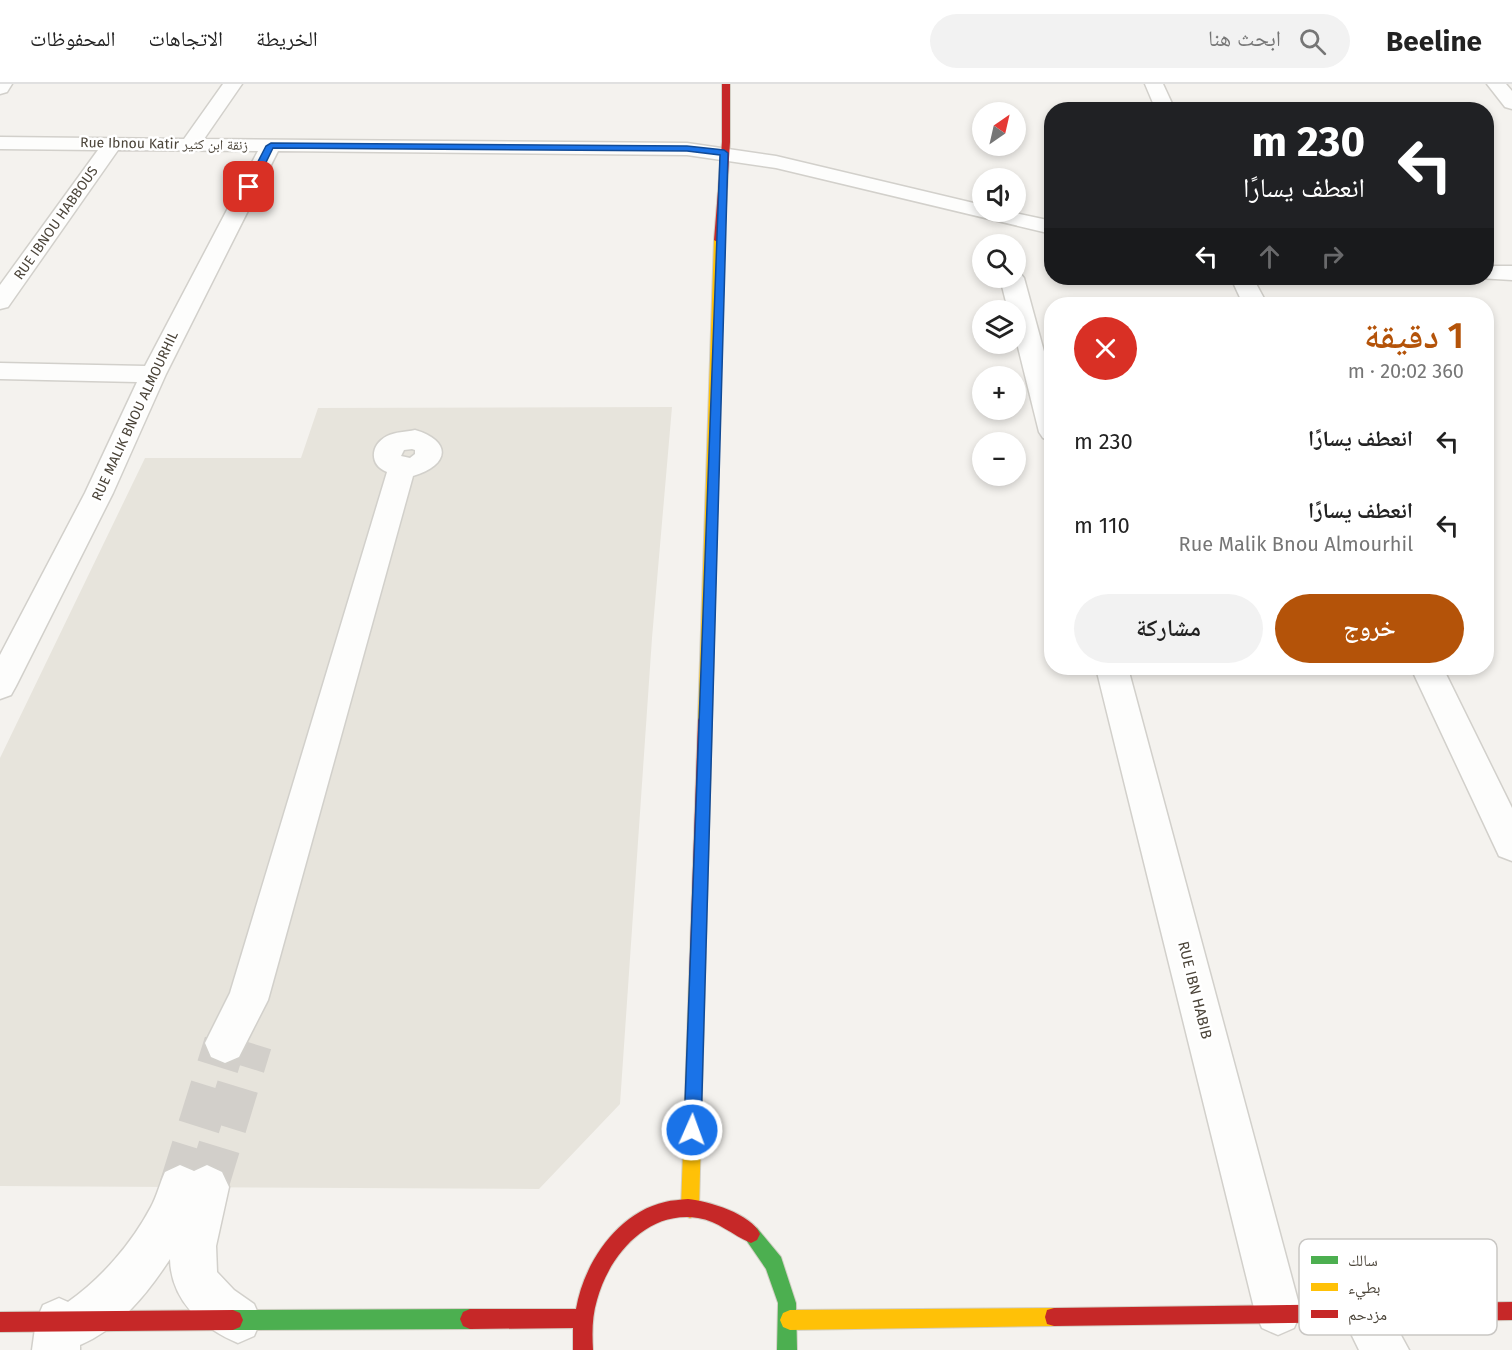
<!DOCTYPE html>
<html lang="ar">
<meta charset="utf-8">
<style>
body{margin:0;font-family:"Fira Sans","Noto Naskh Arabic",sans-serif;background:#f2f2f2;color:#222;direction:rtl;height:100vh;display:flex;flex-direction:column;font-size:22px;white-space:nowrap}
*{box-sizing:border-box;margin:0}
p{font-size:20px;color:#767676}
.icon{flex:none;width:33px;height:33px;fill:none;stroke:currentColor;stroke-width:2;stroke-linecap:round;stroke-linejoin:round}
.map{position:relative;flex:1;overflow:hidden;direction:ltr}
.drawer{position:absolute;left:1044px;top:213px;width:450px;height:378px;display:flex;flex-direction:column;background:#fff;border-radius:24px;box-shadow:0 3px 9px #0003;direction:rtl}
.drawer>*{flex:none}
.hud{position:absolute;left:1044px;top:18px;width:450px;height:183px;border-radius:24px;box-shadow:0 3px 9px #0003;direction:rtl;background:#202124;color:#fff;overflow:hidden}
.needle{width:39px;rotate:34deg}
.controls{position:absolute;left:972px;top:18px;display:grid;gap:12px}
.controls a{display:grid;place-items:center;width:54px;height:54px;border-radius:50%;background:#fff;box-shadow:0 3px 9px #0003;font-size:30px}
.pin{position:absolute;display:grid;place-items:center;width:51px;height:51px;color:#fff;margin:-26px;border-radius:12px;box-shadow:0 3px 9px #0006}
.me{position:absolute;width:66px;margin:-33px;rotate:2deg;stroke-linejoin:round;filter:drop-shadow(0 0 4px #0008)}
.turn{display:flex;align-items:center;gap:21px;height:126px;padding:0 30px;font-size:27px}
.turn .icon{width:78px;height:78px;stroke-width:2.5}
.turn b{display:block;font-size:42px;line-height:51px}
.lanes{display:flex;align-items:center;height:57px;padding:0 30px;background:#0003;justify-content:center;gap:30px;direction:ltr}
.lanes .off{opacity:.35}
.round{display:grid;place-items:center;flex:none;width:63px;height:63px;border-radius:32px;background:#f2f2f2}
.head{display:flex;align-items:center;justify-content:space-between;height:102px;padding:0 30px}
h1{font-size:36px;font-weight:600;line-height:45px;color:#b45309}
.action{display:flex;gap:12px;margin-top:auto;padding:12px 30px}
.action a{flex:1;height:69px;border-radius:36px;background:#b45309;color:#fff;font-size:24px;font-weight:600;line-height:69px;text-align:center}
.action a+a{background:#f2f2f2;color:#222}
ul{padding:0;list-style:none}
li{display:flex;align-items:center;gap:18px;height:84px;padding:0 30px}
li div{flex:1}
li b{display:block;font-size:22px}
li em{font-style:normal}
header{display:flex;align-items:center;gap:36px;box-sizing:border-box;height:84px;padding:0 30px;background:#fff;border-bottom:2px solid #e0e0e0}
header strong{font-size:28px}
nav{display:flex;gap:33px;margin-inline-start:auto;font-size:21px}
.search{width:420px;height:54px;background:#f2f2f2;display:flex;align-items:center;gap:15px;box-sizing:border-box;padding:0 21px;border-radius:33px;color:#767676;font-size:22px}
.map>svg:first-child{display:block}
</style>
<header>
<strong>Beeline</strong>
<div class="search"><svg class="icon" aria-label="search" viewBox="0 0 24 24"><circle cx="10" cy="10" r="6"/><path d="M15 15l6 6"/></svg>ابحث هنا</div>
<nav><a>الخريطة</a><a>الاتجاهات</a><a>المحفوظات</a></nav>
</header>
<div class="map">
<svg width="1512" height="1266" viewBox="0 0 1512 1266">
<rect width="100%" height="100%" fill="#f4f2ee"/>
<path fill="#e7e4dc" d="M 672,323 L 652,554 L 620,1020 L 539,1105 L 0,1102 L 0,674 L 145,374 L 301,374 L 318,324 Z"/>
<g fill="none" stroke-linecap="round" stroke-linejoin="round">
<path stroke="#d2cfca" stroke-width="42" stroke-dasharray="42 21" stroke-linecap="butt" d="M 180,1103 L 225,959
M 207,1103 L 251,959"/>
<g stroke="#d2d0cb" stroke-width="3">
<path id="street" d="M 0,0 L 12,0 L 7,8 L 0,10 Z
M 223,0 L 242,0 L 204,55 L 687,59 L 776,72 L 982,121 L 982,128 L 1010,128 L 1052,137 L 1052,150 L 776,84 L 687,71 L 278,67 L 166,290 L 113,409 L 16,602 L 11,611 L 0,615 L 0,571 L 85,409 L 137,298 L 0,295 L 0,279 L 145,282 L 258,67 L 118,66 L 8,223 L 0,225 L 0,201 L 98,66 L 0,65 L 0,53 L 184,55 Z
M 1145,0 L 1163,0 L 1175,26 L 1156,26 Z
M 1487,0 L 1506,0 L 1512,7 L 1512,25 L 1505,23 Z
M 1486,182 L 1512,182 L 1512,196 L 1478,194 L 1486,194 Z
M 1016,188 L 1020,189 L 1024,194 L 1052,297 L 1052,357 L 1043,354 L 1039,348 L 1016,255 L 1016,226 L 1008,226 L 1000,194 L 1016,194 Z
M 1231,194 L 1253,194 L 1267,220 L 1243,220 Z
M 415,346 C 453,357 449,382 413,392 L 268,916 L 239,973 L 225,979 L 211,973 L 205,959 L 230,909 L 387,388 C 369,381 370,361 387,352 C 395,348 406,348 415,346 ZM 412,365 L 415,366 L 415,370 L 410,374 L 401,372 L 404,366 Z
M 1096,584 L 1128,584 L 1301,1228 L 1294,1244 L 1278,1251 L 1262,1244 L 1255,1228 Z
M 1411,584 L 1443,584 L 1512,724 L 1512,777 L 1499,772 Z
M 180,1081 L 194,1087 L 207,1081 L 222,1088 L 229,1103 L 216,1162 L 217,1188 L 234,1206 L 254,1220 L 261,1236 L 254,1252 L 238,1259 C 202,1244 171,1217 170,1175 C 147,1210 120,1244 80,1261 L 80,1266 L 32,1266 L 36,1237 L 43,1221 L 59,1214 L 68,1218 C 102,1194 132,1159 151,1123 C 157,1112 160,1099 165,1088 Z
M 1363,1204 L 1379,1211 L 1409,1266 L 1359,1266 L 1340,1227 L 1347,1211 Z"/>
</g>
<g stroke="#d3cfc5" stroke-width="2">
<path id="fast" d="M 751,1141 L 757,1144 L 781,1173 L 796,1219 L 797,1266 L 777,1266 L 778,1219 L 766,1185 L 742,1150 L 745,1144 Z
M 470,1225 L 477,1228 L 480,1235 L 477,1242 L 470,1245 L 233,1246 L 226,1243 L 223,1236 L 226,1229 L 233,1226 Z"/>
</g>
<g stroke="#d3cfc5" stroke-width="2">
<path id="slow" d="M 719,153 L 724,156 L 712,636 L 710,640 L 700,640 L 698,636 L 714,156 Z
M 697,889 L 703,891 L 705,897 L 699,1125 L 696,1131 L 690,1134 L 684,1131 L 681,1125 L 689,897 L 691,891 Z
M 1054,1224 L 1061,1226 L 1063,1233 L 1061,1240 L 1054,1242 L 790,1246 L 783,1243 L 780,1236 L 783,1229 L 790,1226 Z"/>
</g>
<g stroke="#d3cfc5" stroke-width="2">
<path id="jam" d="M 722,0 L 730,0 L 730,58 L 724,156 L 719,159 L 714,156 L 722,58 Z
M 705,630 L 710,632 L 712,636 L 705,897 L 703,903 L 697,905 L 691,903 L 689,897 L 698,636 L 700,632 Z
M 688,1115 C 708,1117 752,1130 760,1150 L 757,1156 L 751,1159 C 732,1151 718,1137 698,1134 C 647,1126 609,1172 597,1216 C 592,1232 592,1249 593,1266 L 573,1266 L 573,1244 L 470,1245 L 463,1242 L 460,1235 L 463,1228 L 470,1225 L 576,1225 C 584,1179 617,1129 665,1118 C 672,1116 680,1116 688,1115 Z
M 1512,1218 L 1512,1236 L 1054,1242 L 1047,1240 L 1045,1233 L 1047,1226 L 1054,1224 Z
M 233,1226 L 240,1229 L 243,1236 L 240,1243 L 233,1246 L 0,1248 L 0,1228 Z"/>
</g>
<use href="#street" fill="#fdfdfc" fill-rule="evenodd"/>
<use href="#fast" fill="#4caf50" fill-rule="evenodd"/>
<use href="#slow" fill="#ffc107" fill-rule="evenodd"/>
<use href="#jam" fill="#c62828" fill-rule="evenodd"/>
</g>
<path fill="#1a73e8" stroke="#114b97" stroke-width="1.5" d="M 271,59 L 687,62 L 724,66 L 728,69 L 701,1046 L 698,1052 L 692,1054 L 686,1052 L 684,1046 L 720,71 L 687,67 L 273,64 L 254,103 L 246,105 L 245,103 L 266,62 Z"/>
<g text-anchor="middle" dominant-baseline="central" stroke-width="5" stroke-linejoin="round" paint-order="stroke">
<g font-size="14" fill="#4b4439" stroke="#fff">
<text transform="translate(164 60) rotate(1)">Rue Ibnou Katir زنقة ابن كثير</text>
<text transform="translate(56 139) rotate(-55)">RUE IBNOU HABBOUS</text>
<text transform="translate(135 332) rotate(-65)">RUE MALIK BNOU ALMOURHIL</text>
</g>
<g font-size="15" fill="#4b4439" stroke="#fff">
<text transform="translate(1195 906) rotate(76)">RUE IBN HABIB</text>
</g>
</g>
<rect x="1299" y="1155" width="198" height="96" rx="9" fill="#fff" stroke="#c9c7c4" stroke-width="1.5"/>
<rect x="1311" y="1172" width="27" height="8" fill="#4caf50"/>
<rect x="1311" y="1199" width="27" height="8" fill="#ffc107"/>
<rect x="1311" y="1226" width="27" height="8" fill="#c62828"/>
<g font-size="16" fill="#4b4439">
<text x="1348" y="1182">سالك</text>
<text x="1348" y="1209">بطيء</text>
<text x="1348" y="1236">مزدحم</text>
</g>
</svg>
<div class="controls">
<a><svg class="needle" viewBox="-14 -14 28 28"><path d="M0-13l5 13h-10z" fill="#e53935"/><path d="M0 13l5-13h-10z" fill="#767676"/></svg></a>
<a><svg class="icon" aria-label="sound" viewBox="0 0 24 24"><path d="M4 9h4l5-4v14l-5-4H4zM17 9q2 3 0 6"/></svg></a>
<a><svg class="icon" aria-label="search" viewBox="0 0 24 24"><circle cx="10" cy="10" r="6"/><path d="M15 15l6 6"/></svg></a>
<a><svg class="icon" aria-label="layers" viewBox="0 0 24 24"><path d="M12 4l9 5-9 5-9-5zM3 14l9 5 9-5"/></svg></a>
<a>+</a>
<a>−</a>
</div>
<div class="pin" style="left:249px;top:103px;background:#d93025"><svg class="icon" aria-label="arrive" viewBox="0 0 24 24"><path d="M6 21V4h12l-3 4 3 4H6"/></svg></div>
<svg class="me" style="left:692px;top:1046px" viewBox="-20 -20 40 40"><circle r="17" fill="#1a73e8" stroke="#fff" stroke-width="3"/><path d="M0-11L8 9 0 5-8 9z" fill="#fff"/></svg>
<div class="hud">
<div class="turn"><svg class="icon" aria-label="left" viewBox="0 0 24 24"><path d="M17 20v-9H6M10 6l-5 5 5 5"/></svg><div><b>230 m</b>انعطف يسارًا</div></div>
<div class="lanes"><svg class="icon" aria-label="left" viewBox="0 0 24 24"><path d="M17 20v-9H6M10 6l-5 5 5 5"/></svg><svg class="icon off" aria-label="ahead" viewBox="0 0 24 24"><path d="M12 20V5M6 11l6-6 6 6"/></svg><svg class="icon off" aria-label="right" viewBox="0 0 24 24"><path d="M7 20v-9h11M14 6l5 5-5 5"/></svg></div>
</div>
<section class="drawer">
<div class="head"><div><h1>1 دقيقة</h1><p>360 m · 20:02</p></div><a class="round" style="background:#d93025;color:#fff"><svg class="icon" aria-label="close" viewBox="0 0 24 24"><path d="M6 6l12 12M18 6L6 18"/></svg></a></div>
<ul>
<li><svg class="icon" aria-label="left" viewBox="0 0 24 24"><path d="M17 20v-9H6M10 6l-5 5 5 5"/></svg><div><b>انعطف يسارًا</b></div><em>230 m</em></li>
<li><svg class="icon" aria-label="left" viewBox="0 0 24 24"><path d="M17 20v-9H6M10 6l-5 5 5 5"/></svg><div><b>انعطف يسارًا</b><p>Rue Malik Bnou Almourhil</p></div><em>110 m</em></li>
</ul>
<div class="action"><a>خروج</a><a>مشاركة</a></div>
</section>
</div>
